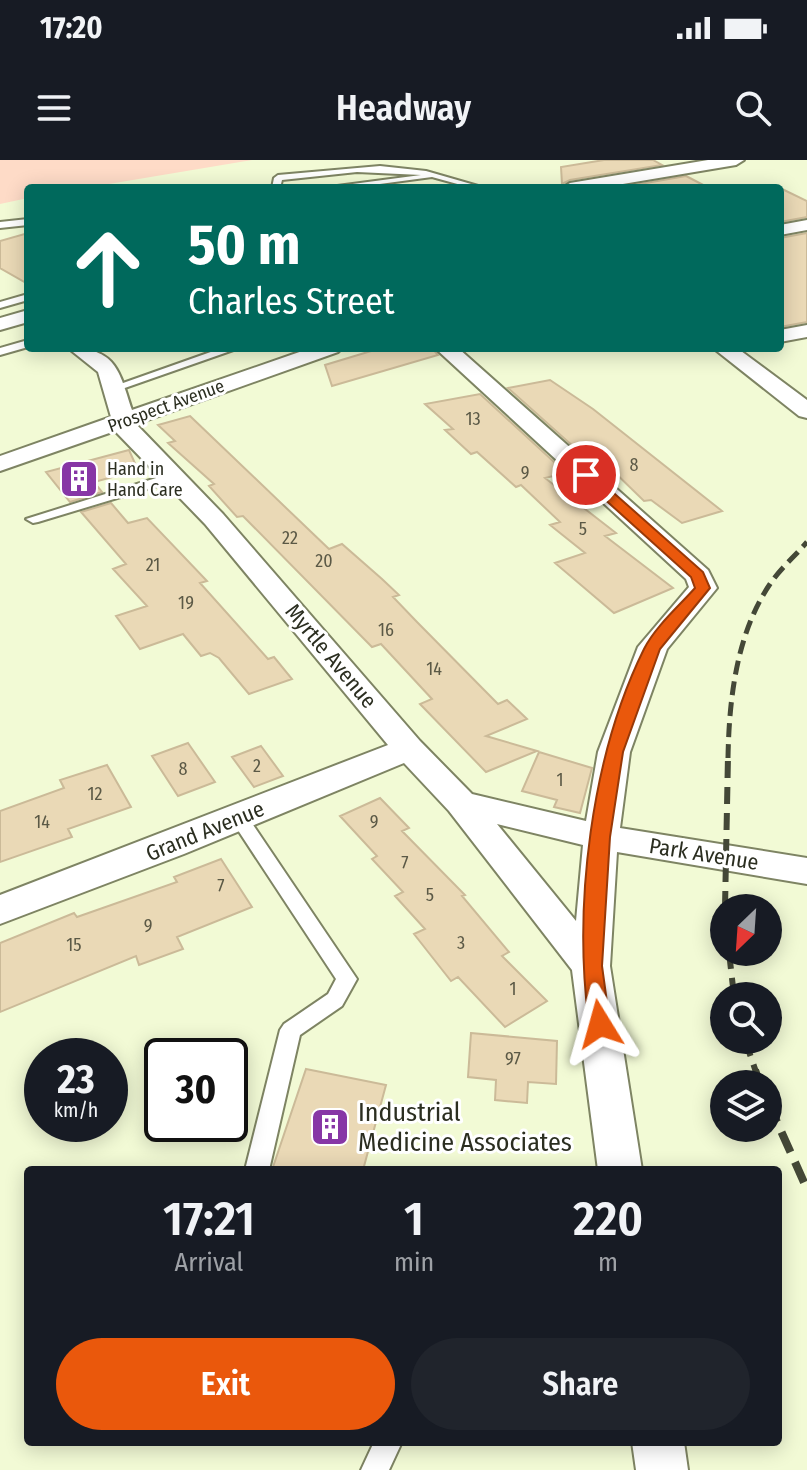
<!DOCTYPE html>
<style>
body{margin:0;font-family:"Fira Sans Condensed",sans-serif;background:#20242c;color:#f1f3f6;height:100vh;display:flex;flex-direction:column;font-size:30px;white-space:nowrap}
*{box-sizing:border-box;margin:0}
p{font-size:26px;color:#9ea1a6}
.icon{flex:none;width:44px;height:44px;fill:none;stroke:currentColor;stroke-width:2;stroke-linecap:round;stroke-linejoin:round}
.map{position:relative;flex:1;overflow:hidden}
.drawer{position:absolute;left:24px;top:1006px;width:758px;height:280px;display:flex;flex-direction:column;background:#171b24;border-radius:8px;box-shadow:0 4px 20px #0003}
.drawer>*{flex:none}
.banner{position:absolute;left:24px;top:24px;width:760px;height:168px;border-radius:8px;box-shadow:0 4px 20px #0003;background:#00695c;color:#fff;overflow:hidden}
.needle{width:52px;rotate:205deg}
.fabs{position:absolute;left:710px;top:734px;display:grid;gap:16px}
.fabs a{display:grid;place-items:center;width:72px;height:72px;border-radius:50%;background:#171b24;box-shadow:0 4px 20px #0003;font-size:40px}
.speed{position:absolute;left:24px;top:878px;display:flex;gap:16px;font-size:40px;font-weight:700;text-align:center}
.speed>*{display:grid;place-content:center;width:104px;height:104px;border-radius:50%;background:#171b24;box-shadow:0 4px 20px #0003;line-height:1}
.speed small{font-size:20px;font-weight:400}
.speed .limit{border:4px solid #111;border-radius:12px;background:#fff;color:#111}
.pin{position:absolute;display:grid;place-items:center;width:68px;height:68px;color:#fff;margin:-34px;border:4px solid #fff;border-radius:50%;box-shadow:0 2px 8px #0007}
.me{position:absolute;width:88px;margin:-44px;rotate:352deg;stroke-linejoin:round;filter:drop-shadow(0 0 6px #0008)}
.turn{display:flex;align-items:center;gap:28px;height:168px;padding:0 32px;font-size:36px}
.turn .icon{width:104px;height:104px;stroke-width:2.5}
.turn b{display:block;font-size:56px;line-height:68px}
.eta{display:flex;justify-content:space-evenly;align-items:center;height:136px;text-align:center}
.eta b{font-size:48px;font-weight:600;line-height:56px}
.primary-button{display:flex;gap:16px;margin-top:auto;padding:16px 32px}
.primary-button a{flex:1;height:92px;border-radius:48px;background:#ea580c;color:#fff;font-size:32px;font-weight:600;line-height:92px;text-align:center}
.primary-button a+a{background:#20242c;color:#f1f3f6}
.status{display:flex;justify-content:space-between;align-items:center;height:56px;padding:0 40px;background:#171b24;direction:ltr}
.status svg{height:22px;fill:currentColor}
header{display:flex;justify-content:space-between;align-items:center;height:104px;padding:0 32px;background:#171b24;font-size:36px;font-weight:600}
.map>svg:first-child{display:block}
</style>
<div class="status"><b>17:20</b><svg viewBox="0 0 49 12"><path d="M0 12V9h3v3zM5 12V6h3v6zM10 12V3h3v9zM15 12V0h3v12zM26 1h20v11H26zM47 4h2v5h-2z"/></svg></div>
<header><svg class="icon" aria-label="menu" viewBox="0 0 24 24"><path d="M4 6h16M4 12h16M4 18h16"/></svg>Headway<svg class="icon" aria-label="search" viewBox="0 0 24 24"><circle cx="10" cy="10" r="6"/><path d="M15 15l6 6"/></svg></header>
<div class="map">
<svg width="807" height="1310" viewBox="0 0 807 1310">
<rect width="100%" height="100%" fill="#f2fad5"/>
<path fill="#fedbc7" d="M 0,0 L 252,0 L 85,28 L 28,28 L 28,38 L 0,44 Z"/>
<path fill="#ead9b6" stroke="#cbba98" stroke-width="2" d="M 604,0 L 653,0 L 662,5 L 570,20 L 562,24 L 561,7 Z
M 686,16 L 709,28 L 617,28 Z
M 780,28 L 807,41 L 807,57 L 780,62 Z
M 28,73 L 28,124 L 0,108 L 0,81 Z
M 807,73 L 807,162 L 780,167 L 780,78 Z
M 381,188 L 432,188 L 438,195 L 332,226 L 325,205 Z
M 550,220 L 593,249 L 722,351 L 682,363 L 651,340 L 644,341 L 604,302 L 594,305 L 508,228 Z
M 480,234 L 566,313 L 545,318 L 616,373 L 605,376 L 673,428 L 614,453 L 555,403 L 585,393 L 550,365 L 560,362 L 521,325 L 516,327 L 477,292 L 471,294 L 445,270 L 453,269 L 425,244 Z
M 190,256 L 329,389 L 342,384 L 382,419 L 399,435 L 393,437 L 417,462 L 498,544 L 507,540 L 527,559 L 486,576 L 537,591 L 486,612 L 420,544 L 432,539 L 381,484 L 372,487 L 243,356 L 237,357 L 209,326 L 214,324 L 168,283 L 175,281 L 158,265 Z
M 129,290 L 138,310 L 94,322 L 102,332 L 70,342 L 46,312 Z
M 111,343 L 128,363 L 147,358 L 207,421 L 200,423 L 268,499 L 274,497 L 292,519 L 249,534 L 219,498 L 210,493 L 201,496 L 183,474 L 140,489 L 116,456 L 147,446 L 113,409 L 126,404 L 81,352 Z
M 188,583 L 215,622 L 178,636 L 152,596 Z
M 261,586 L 283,616 L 254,627 L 232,597 Z
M 539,592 L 592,608 L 580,653 L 554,647 L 557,640 L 522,631 Z
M 107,605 L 131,647 L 68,669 L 72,677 L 0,702 L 0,651 L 64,628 L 60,620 Z
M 380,638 L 409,668 L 402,671 L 465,735 L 462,736 L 509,792 L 502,796 L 547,841 L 505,867 L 458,817 L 451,821 L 414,774 L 425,769 L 395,736 L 403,732 L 372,699 L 377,696 L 340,656 Z
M 221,699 L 252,747 L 177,777 L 183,789 L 139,805 L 136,796 L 0,852 L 0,783 L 74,753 L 77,757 L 177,722 L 174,717 Z
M 471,873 L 557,881 L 556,924 L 528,922 L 527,943 L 495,940 L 496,920 L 468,917 Z
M 306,909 L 386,925 L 363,1010 L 272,1010 Z"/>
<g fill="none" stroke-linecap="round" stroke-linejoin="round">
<g stroke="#7e8463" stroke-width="4">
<path id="service" d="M 380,6 L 426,11 L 485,28 L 472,28 L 432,17 L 350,28 L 322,28 L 421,15 L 357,12 L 282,20 L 280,28 L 272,28 L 274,18 L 278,15 Z
M 28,59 L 28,65 L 0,68 L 0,62 Z
M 28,134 L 28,140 L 0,148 L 0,142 Z
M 28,180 L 28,187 L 0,195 L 0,188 Z
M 222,188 L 239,188 L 119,230 L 109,228 Z
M 172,313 L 179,317 L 177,320 L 38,362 L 33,363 L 26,359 Z
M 239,652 L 245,653 L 357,819 L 342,846 L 300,875 L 269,1010 L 245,1010 L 280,870 L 284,864 L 328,834 L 336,819 L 230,658 Z
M 374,1282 L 402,1282 L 389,1310 L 361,1310 Z"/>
</g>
<g stroke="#7e8463" stroke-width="4">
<path id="minor" d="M 708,0 L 744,0 L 736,5 L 599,28 L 562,28 L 570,23 Z
M 807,60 L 807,70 L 780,75 L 780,65 Z
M 28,150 L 28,162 L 0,170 L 0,158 Z
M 807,165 L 807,177 L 780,182 L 780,170 Z
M 68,188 C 116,188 119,210 132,250 L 311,188 L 342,188 L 338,192 L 136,264 L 223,354 L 420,581 L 472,634 L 586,661 L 598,592 L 638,487 L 689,427 L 686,419 L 435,188 L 458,188 L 708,410 L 717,428 L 667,489 L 630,592 L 620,668 L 807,698 L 807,724 L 617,692 L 610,806 L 642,1010 L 598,1010 L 572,810 L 449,651 L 404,603 L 184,694 L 0,764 L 0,735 L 388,585 L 205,364 L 115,271 L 0,311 L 0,296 L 111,257 L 98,212 ZM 497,664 L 583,685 L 576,761 Z
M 713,188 L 737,188 L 807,240 L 807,258 L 799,256 Z
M 632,1282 L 684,1282 L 688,1310 L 636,1310 Z"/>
</g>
<use href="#service" fill="#fff" fill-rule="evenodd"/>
<use href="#minor" fill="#fff" fill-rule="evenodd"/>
<path stroke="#444837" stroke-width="5" stroke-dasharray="14 7" stroke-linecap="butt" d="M 728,598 C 729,541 736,474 770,424 C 780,409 795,396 807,382"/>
<path stroke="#444837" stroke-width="6" stroke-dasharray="17 9" stroke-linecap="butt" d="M 725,748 L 728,596
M 729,792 L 734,836
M 745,880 L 756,912"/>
<path stroke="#444837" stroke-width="8" stroke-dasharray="22 11" stroke-linecap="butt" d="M 755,910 L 760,924
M 768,942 L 807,1029"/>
</g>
<path fill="#ea580c" stroke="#983908" stroke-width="2" d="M 581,312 L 590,312 L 703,412 L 710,428 L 660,489 L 623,592 L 610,677 L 602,806 L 610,864 L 607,870 L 592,870 L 589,864 C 573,746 591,596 644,489 C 655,467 679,446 695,428 L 691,417 L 581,318 Z"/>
<defs>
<g id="building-square" transform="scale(2)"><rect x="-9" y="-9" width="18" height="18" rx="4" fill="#8736a6" stroke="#fff"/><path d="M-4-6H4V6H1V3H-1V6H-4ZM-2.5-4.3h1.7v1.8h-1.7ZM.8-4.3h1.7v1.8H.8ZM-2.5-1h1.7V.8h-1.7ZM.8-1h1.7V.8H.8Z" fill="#fff"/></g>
</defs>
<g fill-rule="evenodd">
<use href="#building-square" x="79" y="319"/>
<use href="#building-square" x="330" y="967"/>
</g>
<g text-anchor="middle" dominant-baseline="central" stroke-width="6" stroke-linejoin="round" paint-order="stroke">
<g font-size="18" fill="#2b2e20" stroke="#fff">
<text transform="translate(166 246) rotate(-20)">Prospect Avenue</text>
</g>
<g font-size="18" fill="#5b5946">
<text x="473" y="259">13</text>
<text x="634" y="305">8</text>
<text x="525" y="313">9</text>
<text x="583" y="369">5</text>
<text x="290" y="378">22</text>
<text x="324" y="401">20</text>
<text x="153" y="405">21</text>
<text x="186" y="443">19</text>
<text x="386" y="470">16</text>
<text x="434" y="509">14</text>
<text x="257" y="606">2</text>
<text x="183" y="609">8</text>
<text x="560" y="620">1</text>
<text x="95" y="634">12</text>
<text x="42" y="662">14</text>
<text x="374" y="662">9</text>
<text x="405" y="703">7</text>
<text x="221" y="726">7</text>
<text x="430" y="735">5</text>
<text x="148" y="766">9</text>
<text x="461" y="783">3</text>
<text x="74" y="785">15</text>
<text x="513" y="829">1</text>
<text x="513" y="899">97</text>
</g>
<g font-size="18" fill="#2b2e20" stroke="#fff" text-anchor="start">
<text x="107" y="309">Hand in<tspan x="107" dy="21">Hand Care</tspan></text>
</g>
<g font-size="22" fill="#2b2e20" stroke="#fff">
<text transform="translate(331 496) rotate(50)">Myrtle Avenue</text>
<text transform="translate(205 671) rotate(-22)">Grand Avenue</text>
<text transform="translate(704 694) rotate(9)">Park Avenue</text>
</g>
<g font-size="26" fill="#2b2e20" stroke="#fff" text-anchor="start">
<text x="358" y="952">Industrial<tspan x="358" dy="30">Medicine Associates</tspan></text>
</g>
</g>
</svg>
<div class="fabs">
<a><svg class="needle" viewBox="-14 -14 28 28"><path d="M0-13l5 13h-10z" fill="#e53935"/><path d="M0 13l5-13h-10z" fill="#9ea1a6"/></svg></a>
<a><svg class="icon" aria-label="search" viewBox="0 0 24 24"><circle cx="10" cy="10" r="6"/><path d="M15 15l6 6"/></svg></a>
<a><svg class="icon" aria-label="layers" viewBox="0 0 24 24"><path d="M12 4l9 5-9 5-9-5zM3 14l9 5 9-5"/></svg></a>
</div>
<div class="speed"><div>23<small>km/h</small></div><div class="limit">30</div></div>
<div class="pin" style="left:586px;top:315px;background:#d93025"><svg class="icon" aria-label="arrive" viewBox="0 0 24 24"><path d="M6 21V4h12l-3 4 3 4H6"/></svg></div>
<svg class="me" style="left:600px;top:864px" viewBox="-20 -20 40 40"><path d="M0-17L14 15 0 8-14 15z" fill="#ea580c" stroke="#fff" stroke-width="4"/></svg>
<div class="banner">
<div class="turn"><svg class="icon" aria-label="ahead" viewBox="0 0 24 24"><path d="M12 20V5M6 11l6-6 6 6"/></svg><div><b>50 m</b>Charles Street</div></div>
</div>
<section class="drawer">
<div class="eta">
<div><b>17:21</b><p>Arrival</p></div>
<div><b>1</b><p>min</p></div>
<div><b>220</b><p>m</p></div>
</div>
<div class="primary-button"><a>Exit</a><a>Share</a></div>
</section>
</div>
